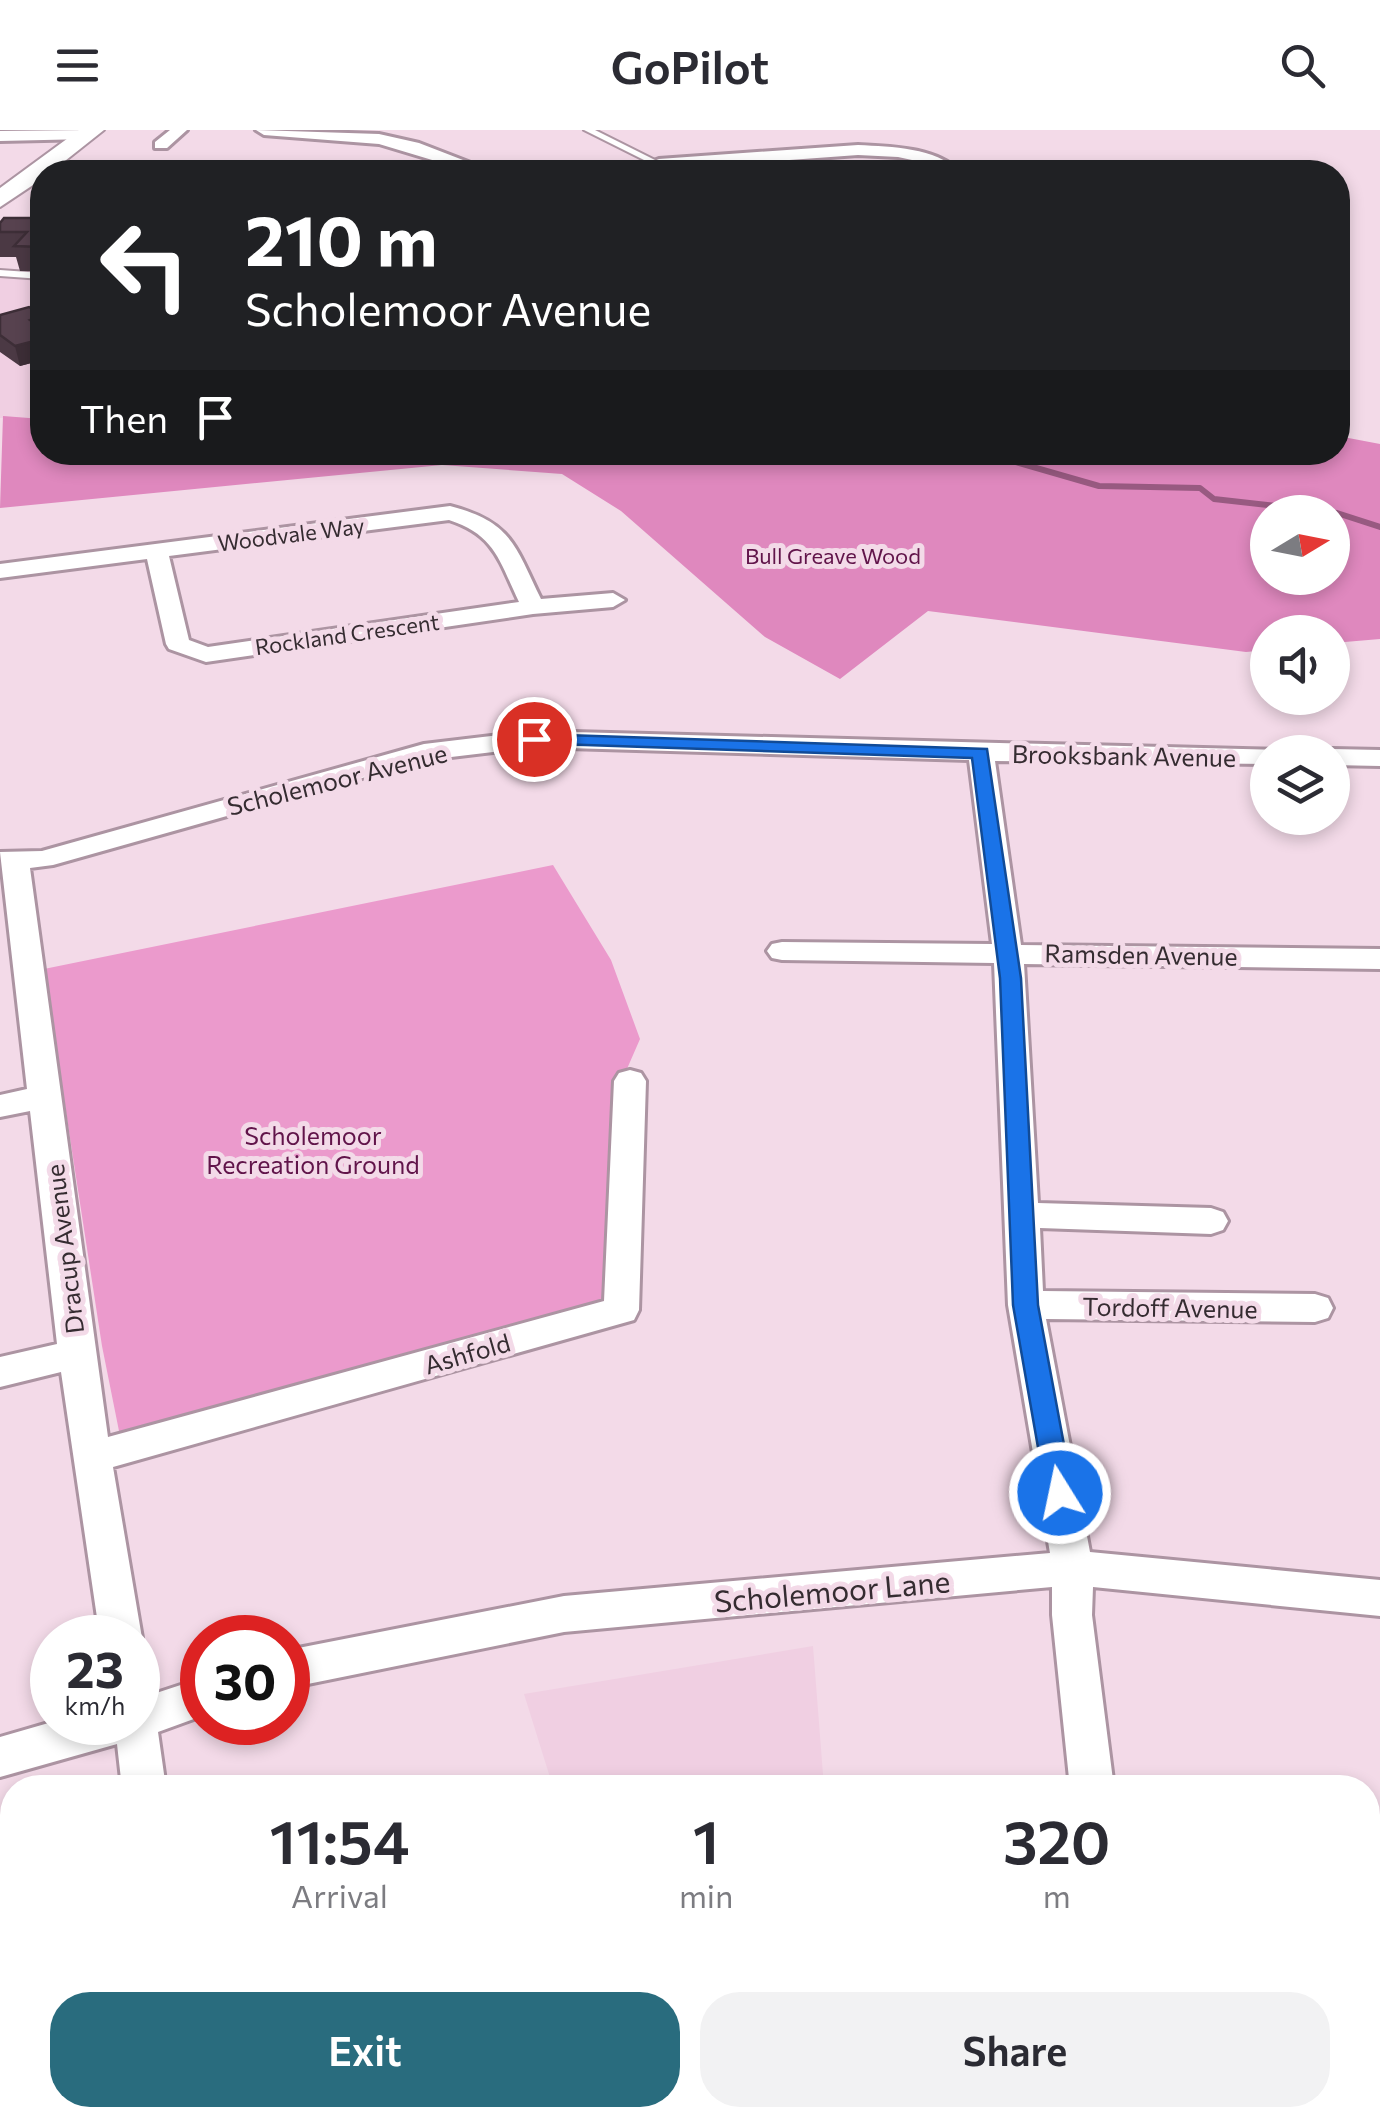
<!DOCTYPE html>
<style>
body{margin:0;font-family:Commissioner,sans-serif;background:#f2f2f3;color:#2b2b33;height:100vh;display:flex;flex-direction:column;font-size:38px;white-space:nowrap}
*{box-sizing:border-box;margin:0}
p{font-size:32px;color:#7c7c81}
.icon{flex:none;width:55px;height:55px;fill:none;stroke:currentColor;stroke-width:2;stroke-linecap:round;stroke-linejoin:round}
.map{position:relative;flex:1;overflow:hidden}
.details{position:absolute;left:0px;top:1645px;width:1380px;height:352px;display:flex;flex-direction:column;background:#fff;border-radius:40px 40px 0 0;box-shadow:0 5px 15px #0003}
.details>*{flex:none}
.hud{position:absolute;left:30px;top:30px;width:1320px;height:305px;border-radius:40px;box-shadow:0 5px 15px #0003;background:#202124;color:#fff;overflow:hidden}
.needle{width:65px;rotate:80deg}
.buttons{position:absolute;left:1250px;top:365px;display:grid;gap:20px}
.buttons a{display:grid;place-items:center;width:100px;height:100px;border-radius:50%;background:#fff;box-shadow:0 5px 15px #0003;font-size:50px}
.speed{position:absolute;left:30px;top:1485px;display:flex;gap:20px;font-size:50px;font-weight:700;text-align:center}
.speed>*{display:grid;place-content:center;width:130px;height:130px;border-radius:50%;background:#fff;box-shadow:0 5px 15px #0003;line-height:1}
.speed small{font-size:25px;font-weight:400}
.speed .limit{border:15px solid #d22;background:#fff;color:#111}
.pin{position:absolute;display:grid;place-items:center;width:85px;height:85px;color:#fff;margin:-42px;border:5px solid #fff;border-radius:50%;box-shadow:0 2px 10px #0007}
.me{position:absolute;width:110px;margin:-55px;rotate:350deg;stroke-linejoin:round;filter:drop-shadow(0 0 8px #0008)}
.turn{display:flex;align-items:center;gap:35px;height:210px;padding:0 50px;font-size:45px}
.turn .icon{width:130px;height:130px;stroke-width:2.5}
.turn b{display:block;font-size:70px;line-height:85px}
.then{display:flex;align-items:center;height:95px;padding:0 50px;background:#0003;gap:20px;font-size:38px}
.eta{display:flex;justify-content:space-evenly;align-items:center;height:170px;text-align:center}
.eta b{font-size:60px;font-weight:600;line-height:70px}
.cta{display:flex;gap:20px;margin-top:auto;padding:20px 50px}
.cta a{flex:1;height:115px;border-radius:40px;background:#296c7e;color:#fff;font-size:40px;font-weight:600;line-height:115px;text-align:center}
.cta a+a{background:#f2f2f3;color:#2b2b33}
header{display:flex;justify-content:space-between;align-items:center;height:130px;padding:0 50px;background:#fff;font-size:45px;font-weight:600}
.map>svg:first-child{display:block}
</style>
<header><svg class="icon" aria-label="menu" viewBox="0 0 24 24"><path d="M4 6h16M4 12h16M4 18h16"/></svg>GoPilot<svg class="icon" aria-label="search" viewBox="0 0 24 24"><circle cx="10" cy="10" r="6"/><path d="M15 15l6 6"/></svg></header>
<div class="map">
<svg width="1380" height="1997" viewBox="0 0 1380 1997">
<rect width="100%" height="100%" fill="#f3dae8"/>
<path fill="#f0cfe2" d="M 0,144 L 42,147 L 42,289 L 0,288 Z
M 813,1516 L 824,1657 L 553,1657 L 524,1564 Z"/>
<path fill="#eb9acc" d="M 553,735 L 611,830 L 640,909 L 623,948 L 610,1178 L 121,1311 L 102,1216 L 44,839 Z"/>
<path fill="#df88be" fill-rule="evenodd" d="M 3,286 L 42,289 L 42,322 L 1338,322 L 1338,306 L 1380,314 L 1380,509 L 1333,513 L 1332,502 L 1268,502 L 1267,520 L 1246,522 L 928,481 L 840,549 L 765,507 L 621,381 L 562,344 L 442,335 L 0,378 ZM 1268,382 L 1332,382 L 1332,448 L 1268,448 Z"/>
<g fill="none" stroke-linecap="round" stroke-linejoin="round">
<path stroke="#985a81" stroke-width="6" d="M 981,322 L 1099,356 L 1200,358 L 1214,369 L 1337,383 L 1380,397"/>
<g stroke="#ac94a2" stroke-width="4">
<path id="lane" d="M 584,0 L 595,0 L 663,34 L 656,36 Z
M 0,140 L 42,143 L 42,149 L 0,146 Z"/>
</g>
<g stroke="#ac94a2" stroke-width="6">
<path id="street" d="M 91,0 L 96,4 L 88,9 L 0,11 L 0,1 Z
M 170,0 L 187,0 L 167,18 L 155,18 L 155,12 Z
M 256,0 L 379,4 L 419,13 L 494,42 L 472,42 L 379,14 L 264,5 Z
M 858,15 C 893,17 934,17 961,42 L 942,42 L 926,33 L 898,27 L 858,25 L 626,42 L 659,29 Z
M 450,376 C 512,392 515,416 541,469 L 613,463 L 625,470 L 613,477 L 533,484 L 206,532 L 169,519 L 166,514 L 147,429 L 0,448 L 0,434 ZM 449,390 C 495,405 499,430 519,472 L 208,517 L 189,510 L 169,426 Z
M 534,601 L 1277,620 L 1268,622 L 1268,634 L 995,631 L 1021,815 L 1380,819 L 1380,839 L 1024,834 L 1038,1073 L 1211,1078 L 1223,1082 L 1228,1091 L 1223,1100 L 1211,1104 L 1040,1098 L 1043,1161 L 1315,1164 L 1328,1168 L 1333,1178 L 1328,1188 L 1315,1192 L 1046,1189 L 1090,1422 L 1380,1450 L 1380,1486 L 1093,1457 L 1092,1485 L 1114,1658 L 1070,1658 L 1052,1485 L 1052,1457 L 564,1502 L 288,1558 L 288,1520 L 564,1466 L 1050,1423 L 1008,1175 L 994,833 L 782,830 L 772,828 L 767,821 L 772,814 L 782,812 L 992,814 L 969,630 L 534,617 L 426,630 L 53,735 L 30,738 L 108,1307 L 604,1171 L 614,951 L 619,943 L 630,940 L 641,943 L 646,951 L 639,1180 L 634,1190 L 113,1337 L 142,1508 L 138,1517 L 138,1508 L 100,1508 L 61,1242 L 0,1257 L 0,1227 L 57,1214 L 30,981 L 0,987 L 0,965 L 27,959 L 0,722 L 42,721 L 424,614 Z
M 1332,619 L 1380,620 L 1380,636 L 1332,635 L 1332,622 L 1322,622 Z
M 202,1548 L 202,1586 L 158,1602 L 166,1658 L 122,1658 L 117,1614 L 0,1647 L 0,1607 L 52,1592 L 138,1592 L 138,1569 Z
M 163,1985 L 213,1985 L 215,1997 L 165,1997 Z
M 1105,1985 L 1155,1985 L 1156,1997 L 1106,1997 Z"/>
</g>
<g stroke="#ac94a2" stroke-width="4">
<path id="secondary" d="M 79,0 L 104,0 L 51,42 L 42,42 L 42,49 L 0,77 L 0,58 Z"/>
</g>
<use href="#lane" fill="#fff" fill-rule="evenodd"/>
<use href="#street" fill="#fff" fill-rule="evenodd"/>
<use href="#secondary" fill="#fff" fill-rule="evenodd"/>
</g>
<path fill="#4b3944" d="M 42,85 L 42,141 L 20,141 L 16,127 L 0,127 L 0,93 Z
M 0,185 L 42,185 L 42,237 L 35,232 L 20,236 L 0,222 Z"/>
<path fill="#3d2e37" d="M 42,187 L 42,208 L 30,190 Z
M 30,212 L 35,232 L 20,236 L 15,216 Z"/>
<path fill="#57424f" stroke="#3d2e37" stroke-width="2.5" d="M 42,85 L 42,117 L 14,116 L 27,102 L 0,102 L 0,93 L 4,88 L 31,88 Z
M 29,177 L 42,185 L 30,190 L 42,198 L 42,220 L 30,212 L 15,216 L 0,205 L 0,185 Z"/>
<path fill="#1a73e8" stroke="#114b97" stroke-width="2.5" d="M 534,604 L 987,619 L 1021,848 L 1038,1175 L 1073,1363 L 1069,1371 L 1060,1374 L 1050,1371 L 1046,1363 L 1013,1175 L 1000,848 L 972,628 L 527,613 L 527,605 Z"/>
<g text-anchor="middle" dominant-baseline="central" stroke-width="10" stroke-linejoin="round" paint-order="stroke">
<g font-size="22" fill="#352c31" stroke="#f3dae8">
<text transform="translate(291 404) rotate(-7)">Woodvale Way</text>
<text transform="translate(347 504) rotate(-8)">Rockland Crescent</text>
</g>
<g font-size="22" fill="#61144a" stroke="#f3dae8">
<text x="833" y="425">Bull Greave Wood</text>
</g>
<g font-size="25" fill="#352c31" stroke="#f3dae8">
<text transform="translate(1124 625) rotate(1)">Brooksbank Avenue</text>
<text transform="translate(337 649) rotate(-14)">Scholemoor Avenue</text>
<text transform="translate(1141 824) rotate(1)">Ramsden Avenue</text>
<text transform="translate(64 1119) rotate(-97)">Dracup Avenue</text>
<text transform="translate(1170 1177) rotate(1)">Tordoff Avenue</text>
<text transform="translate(467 1223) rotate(-16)">Ashfold</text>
</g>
<g font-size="25" fill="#61144a" stroke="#f3dae8">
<text x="313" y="1005">Scholemoor<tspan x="313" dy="29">Recreation Ground</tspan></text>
</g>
<g font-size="30" fill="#352c31" stroke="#f3dae8">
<text transform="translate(832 1460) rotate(-5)">Scholemoor Lane</text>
</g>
</g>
</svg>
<div class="buttons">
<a><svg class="needle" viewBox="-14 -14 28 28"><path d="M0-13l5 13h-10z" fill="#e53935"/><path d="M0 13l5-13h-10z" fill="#7c7c81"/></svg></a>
<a><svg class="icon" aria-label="sound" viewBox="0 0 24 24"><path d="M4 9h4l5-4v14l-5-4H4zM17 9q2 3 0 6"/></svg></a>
<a><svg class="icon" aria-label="layers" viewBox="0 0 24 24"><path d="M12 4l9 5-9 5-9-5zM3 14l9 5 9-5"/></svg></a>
</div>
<div class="speed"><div>23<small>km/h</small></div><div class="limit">30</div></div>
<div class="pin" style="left:534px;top:609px;background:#d93025"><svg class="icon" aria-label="arrive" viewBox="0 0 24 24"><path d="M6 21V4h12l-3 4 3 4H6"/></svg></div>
<svg class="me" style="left:1060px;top:1363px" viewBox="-20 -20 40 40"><circle r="17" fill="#1a73e8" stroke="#fff" stroke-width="3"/><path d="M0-11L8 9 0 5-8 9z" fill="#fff"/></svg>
<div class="hud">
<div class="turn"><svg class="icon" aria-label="left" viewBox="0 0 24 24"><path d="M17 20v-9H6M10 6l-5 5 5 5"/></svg><div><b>210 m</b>Scholemoor Avenue</div></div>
<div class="then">Then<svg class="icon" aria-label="arrive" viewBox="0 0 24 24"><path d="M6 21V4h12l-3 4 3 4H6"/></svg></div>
</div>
<section class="details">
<div class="eta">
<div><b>11:54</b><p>Arrival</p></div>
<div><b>1</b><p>min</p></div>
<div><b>320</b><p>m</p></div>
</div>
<div class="cta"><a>Exit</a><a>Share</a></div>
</section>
</div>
